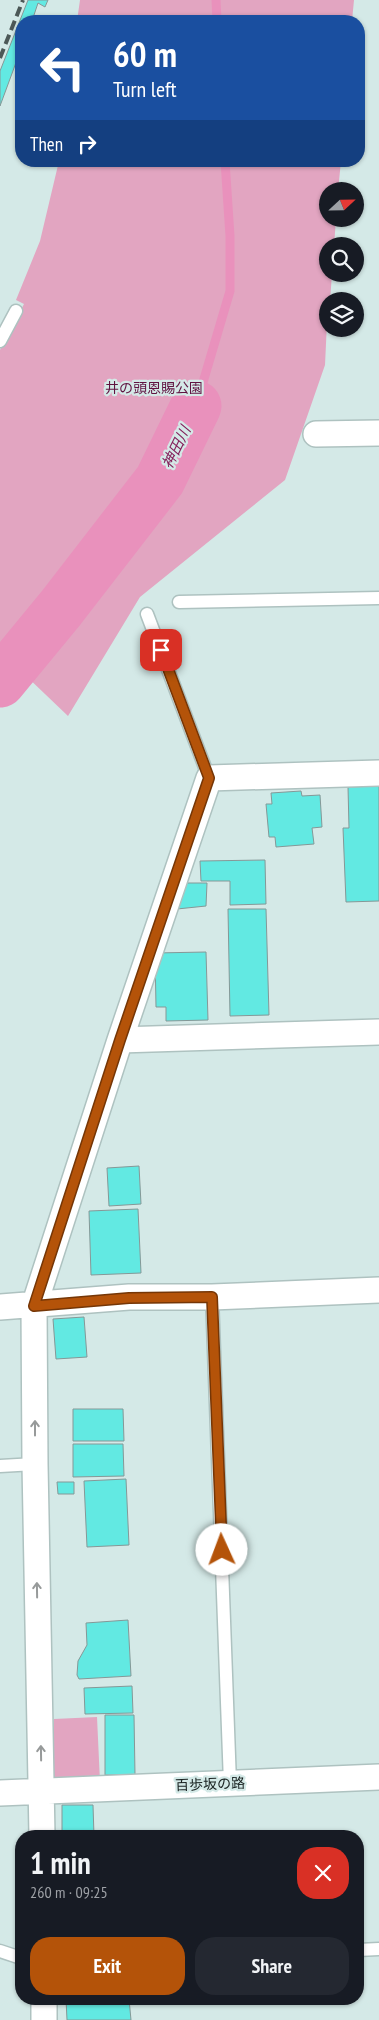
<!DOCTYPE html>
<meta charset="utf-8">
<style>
body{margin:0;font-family:"PT Sans Narrow","Noto Sans JP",sans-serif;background:#242831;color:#f1f3f6;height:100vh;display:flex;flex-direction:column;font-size:19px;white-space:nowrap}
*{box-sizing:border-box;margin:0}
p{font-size:16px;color:#9ea1a6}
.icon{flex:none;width:28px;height:28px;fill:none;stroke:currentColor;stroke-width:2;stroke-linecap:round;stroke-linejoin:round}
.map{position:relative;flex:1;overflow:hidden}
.details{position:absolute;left:15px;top:1830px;width:349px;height:175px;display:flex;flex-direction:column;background:#171b24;border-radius:20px;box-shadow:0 1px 4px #0004}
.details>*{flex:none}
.hud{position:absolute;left:15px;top:15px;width:350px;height:152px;border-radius:20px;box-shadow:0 1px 4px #0004;background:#1a4fa0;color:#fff;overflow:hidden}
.needle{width:32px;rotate:68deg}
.controls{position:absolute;left:319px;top:182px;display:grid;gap:10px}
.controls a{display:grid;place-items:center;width:45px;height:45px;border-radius:50%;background:#171b24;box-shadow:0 1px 4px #0004;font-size:25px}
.pin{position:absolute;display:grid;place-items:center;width:42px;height:42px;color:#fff;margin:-21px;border-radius:10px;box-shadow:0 2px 8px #0006}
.me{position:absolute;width:55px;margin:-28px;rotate:358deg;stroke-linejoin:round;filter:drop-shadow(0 0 4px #0008)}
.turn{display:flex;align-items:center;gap:18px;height:105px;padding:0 15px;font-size:22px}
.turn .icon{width:65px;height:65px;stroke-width:2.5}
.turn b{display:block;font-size:35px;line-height:42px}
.then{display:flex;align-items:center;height:48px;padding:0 15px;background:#0003;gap:10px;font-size:19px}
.round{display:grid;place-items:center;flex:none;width:52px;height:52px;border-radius:20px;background:#242831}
.head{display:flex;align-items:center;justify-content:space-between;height:85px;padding:0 15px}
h1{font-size:30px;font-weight:600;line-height:38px}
.action{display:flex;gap:10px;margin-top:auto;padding:10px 15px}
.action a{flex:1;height:58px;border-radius:20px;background:#b45309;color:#fff;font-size:20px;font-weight:600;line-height:58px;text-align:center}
.action a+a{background:#242831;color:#f1f3f6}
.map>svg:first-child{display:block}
</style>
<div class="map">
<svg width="379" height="2020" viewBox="0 0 379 2020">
<rect width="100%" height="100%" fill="#d4e9e7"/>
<path fill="#e2a5c1" d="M 80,0 L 354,0 L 352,21 L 77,21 Z
M 59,161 L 341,161 L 338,191 L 328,191 L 328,219 L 336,219 L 334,246 L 328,246 L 328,274 L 332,274 L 330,301 L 328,301 L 325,365 L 285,480 L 140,597 L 68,716 L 0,651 L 0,350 L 24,304 L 16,300 L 40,241 Z
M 97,1717 L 100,1782 L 58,1784 L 53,1775 L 54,1719 Z"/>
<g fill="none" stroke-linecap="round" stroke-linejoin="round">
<path stroke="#e991bc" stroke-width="9" d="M 216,0 L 217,21
M 196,406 L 230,291 L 230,236 L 225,161"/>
<path stroke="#e991bc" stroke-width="51" d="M 0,682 L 61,608 L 160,480 L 196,406"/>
</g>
<path fill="#62e9e2" stroke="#859897" d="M 28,0 L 48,0 L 45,7 L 38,3 L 32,21 L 21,21 L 21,49 L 0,106 L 0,71 Z
M 379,786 L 379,901 L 346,902 L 343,828 L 349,828 L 348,787 Z
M 301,791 L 302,796 L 320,795 L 322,827 L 312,828 L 314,844 L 276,847 L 275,837 L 269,837 L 266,804 L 272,804 L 271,793 Z
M 265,860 L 266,904 L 230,905 L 230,881 L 201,881 L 200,861 Z
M 186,883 L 207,883 L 206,906 L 177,909 Z
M 228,909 L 266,909 L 269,1015 L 230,1016 Z
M 206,952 L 208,1020 L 166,1021 L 166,1007 L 156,1007 L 155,953 Z
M 139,1166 L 141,1204 L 109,1206 L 107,1168 Z
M 138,1209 L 141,1273 L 91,1275 L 89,1211 Z
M 84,1317 L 87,1357 L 56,1359 L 53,1319 Z
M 73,1409 L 123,1409 L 124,1441 L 73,1441 Z
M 73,1444 L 123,1444 L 124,1476 L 73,1477 Z
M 126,1479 L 129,1545 L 87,1547 L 84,1481 Z
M 57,1482 L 74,1482 L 74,1494 L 58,1494 Z
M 128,1620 L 131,1676 L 79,1679 L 77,1675 L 78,1661 L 87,1645 L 86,1623 Z
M 132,1686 L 133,1713 L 85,1714 L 84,1688 Z
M 105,1715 L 134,1715 L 135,1775 L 105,1775 Z
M 62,1805 L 93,1805 L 94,1836 L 62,1836 Z
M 66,1999 L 129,1999 L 131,2020 L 67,2020 Z"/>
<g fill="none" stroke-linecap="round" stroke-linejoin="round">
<g stroke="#aec2c0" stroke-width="15">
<path id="lane" d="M 0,341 L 16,311
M 179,602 L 379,598
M 147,614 L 209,778
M 212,1297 L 230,1783
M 0,1466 L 35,1464
M 358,1950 L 379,1949
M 0,1951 L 21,1958"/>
</g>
<g stroke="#aec2c0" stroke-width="28">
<path id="street" d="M 316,434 L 379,433
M 120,1040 L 379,1032
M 0,1307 L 129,1297 L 212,1297 L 379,1290
M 0,1793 L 379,1777
M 42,1836 L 35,1464 L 34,1306 L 120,1040 L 209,778 L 379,773
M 44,1999 L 44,2020"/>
</g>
<use href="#lane" stroke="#fff" stroke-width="12"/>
<use href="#street" stroke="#fff" stroke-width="25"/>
<path stroke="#4c5857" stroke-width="4" stroke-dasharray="10 5" stroke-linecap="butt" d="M 0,58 L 23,0"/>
</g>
<defs><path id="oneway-shaft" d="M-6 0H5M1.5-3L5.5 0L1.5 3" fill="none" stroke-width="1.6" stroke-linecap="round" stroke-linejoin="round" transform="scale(1.25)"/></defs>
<g stroke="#979a9a">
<use href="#oneway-shaft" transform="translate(35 1428) rotate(-90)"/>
<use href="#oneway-shaft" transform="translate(37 1590) rotate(-91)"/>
<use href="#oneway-shaft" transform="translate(41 1753) rotate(-91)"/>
</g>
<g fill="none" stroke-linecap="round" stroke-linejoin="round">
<g stroke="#753606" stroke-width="12">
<path id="route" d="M 161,650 L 209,778 L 120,1040 L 34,1306 L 129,1298 L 212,1297 L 222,1550"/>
</g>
<use href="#route" stroke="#b45309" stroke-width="9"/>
</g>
<g text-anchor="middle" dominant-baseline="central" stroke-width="4.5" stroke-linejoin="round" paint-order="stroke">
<g font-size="14" fill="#601341" stroke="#d4e9e7">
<text x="154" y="388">井の頭恩賜公園</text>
</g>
<g font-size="14" fill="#171f1e" stroke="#d4e9e7">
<text transform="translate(210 1784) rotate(-2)">百歩坂の路</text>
</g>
<g font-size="15" font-style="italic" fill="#841f5a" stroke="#d4e9e7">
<text transform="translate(176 447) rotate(-64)">神田川</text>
</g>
</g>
</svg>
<div class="controls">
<a><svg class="needle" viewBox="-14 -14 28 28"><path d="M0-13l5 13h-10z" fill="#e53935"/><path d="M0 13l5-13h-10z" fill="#9ea1a6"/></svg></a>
<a><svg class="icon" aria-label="search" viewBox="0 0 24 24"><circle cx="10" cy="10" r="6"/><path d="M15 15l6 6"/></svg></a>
<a><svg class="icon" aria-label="layers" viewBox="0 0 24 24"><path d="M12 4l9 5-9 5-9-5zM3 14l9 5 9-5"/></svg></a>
</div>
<div class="pin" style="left:161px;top:650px;background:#d93025"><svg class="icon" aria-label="arrive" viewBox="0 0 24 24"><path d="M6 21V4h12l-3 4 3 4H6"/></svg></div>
<svg class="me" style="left:222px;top:1550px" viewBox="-20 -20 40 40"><circle r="19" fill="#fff"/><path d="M0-13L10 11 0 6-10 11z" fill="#b45309"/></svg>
<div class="hud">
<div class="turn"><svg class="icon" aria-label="left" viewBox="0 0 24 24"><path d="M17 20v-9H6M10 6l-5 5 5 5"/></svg><div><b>60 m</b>Turn left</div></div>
<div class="then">Then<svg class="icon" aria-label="right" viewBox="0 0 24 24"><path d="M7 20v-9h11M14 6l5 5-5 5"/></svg></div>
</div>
<section class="details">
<div class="head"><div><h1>1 min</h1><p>260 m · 09:25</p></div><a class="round" style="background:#d93025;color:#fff"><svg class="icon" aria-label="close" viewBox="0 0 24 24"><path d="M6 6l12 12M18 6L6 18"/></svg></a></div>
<div class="action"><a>Exit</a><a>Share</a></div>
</section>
</div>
